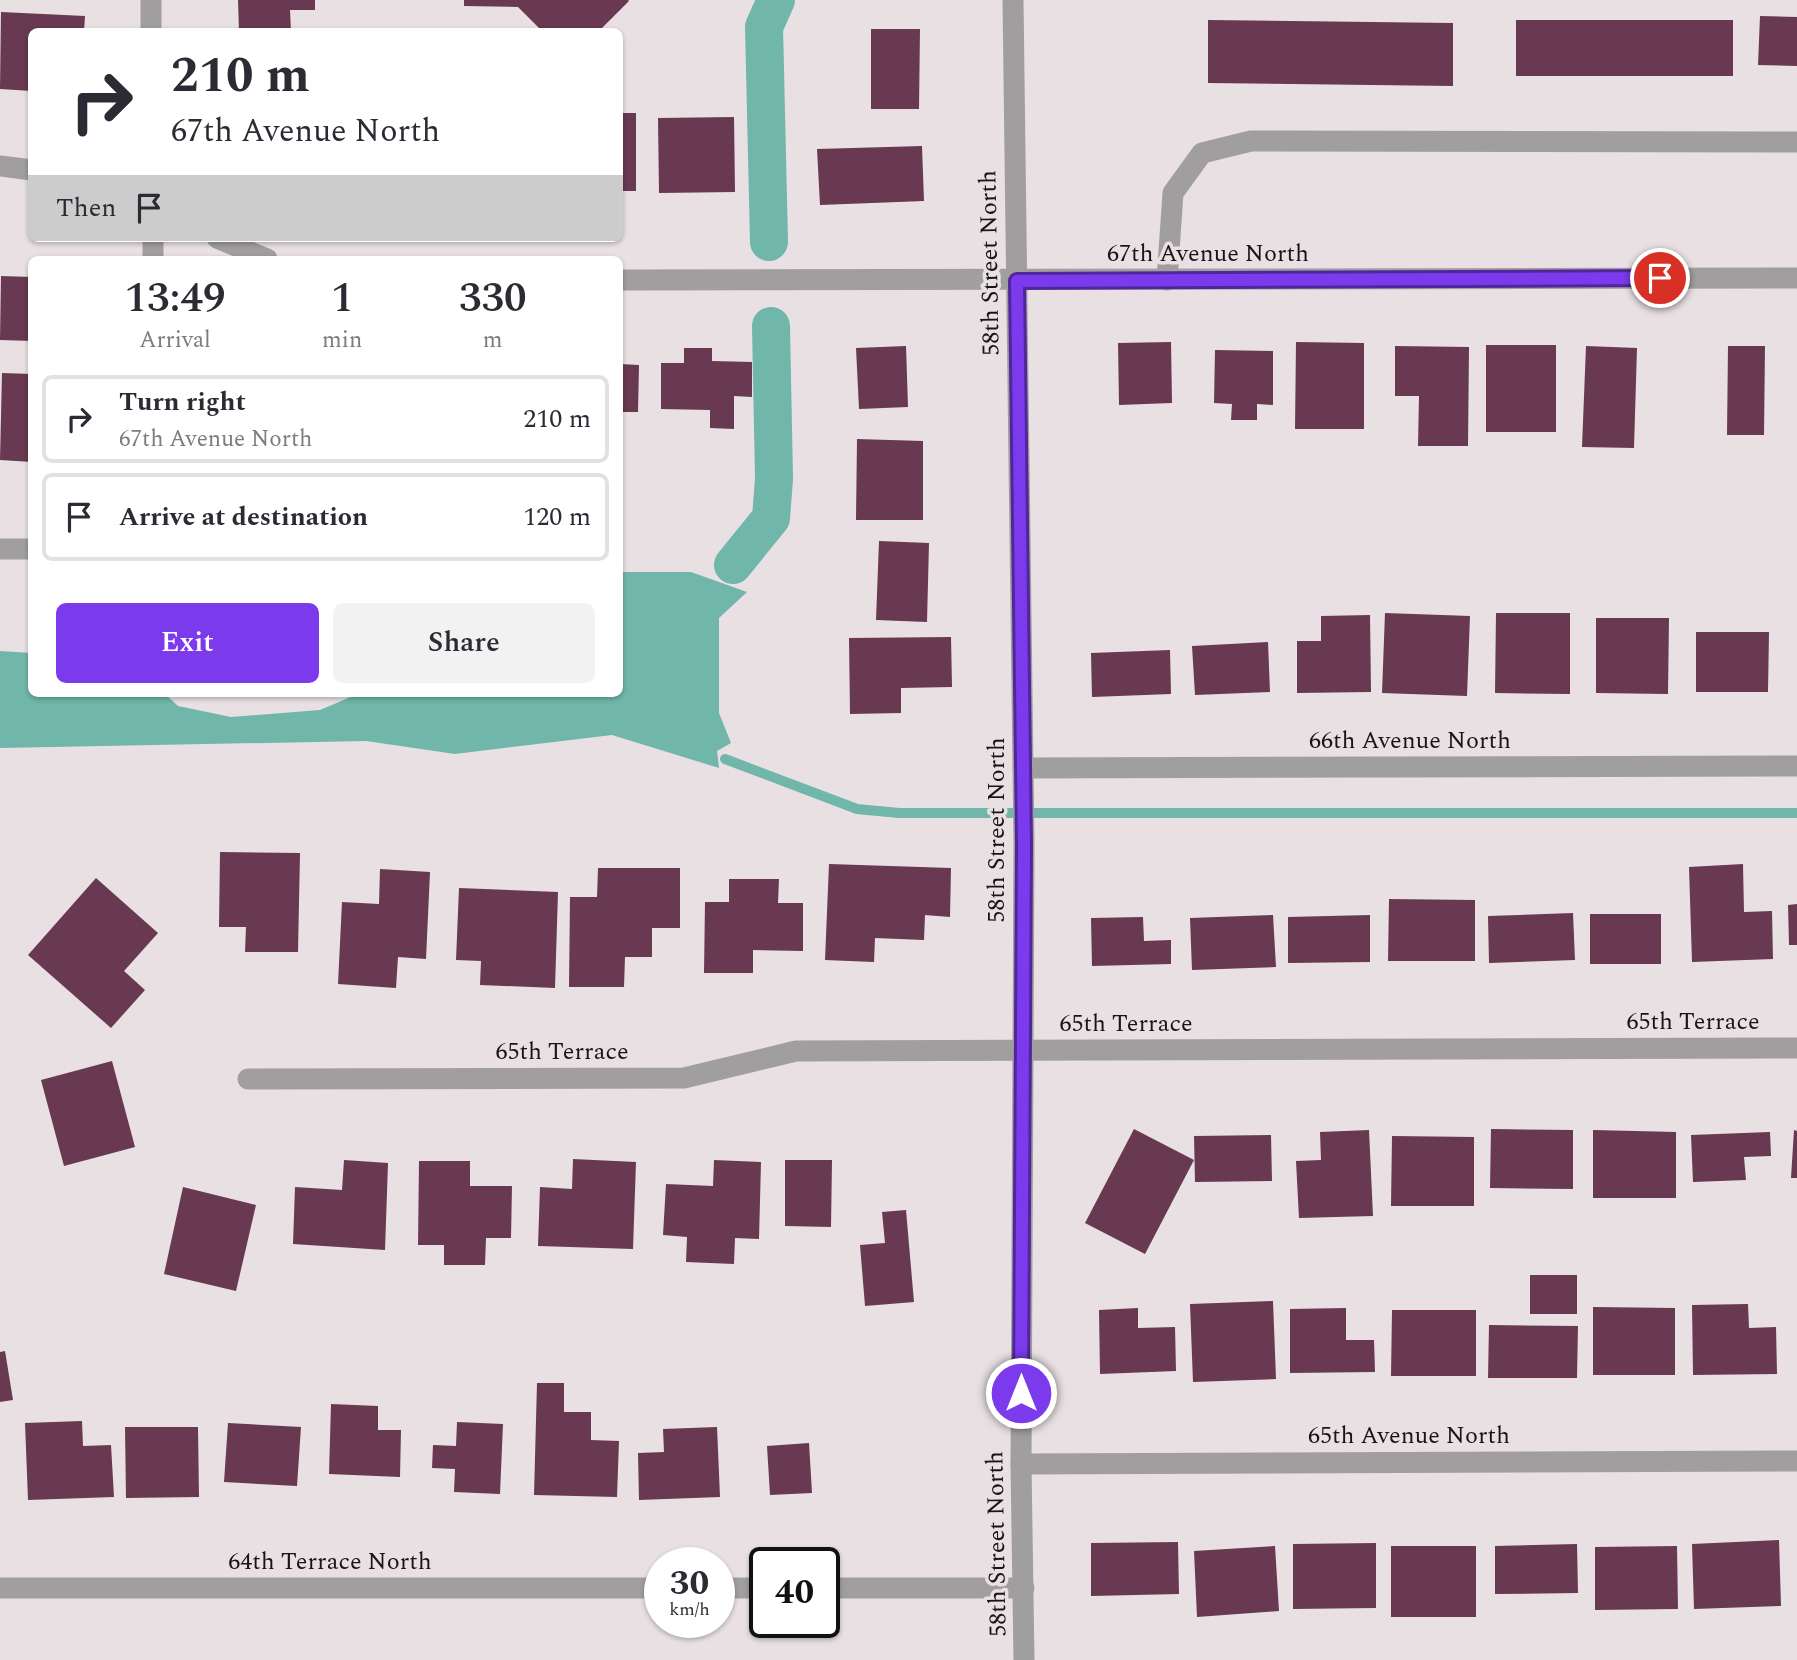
<!DOCTYPE html>
<style>
body{margin:0;font-family:Spectral,serif;background:#f2f2f3;color:#2b2b33;height:100vh;display:flex;flex-direction:column;font-size:26px;white-space:nowrap}
*{box-sizing:border-box;margin:0}
p{font-size:23px;color:#7c7c81}
.icon{flex:none;width:38px;height:38px;fill:none;stroke:currentColor;stroke-width:2;stroke-linecap:round;stroke-linejoin:round}
.map{position:relative;flex:1;overflow:hidden}
.sheet{position:absolute;left:28px;top:256px;width:595px;height:441px;display:flex;flex-direction:column;background:#fff;border-radius:10px;box-shadow:0 2px 5px #0004}
.sheet>*{flex:none}
.hud{position:absolute;left:28px;top:28px;width:595px;height:214px;border-radius:10px;box-shadow:0 2px 5px #0004;background:#fff;color:#2b2b33;overflow:hidden}
.speed{position:absolute;left:644px;top:1547px;display:flex;gap:14px;font-size:35px;font-weight:700;text-align:center}
.speed>*{display:grid;place-content:center;width:91px;height:91px;border-radius:50%;background:#fff;box-shadow:0 2px 5px #0004;line-height:1}
.speed small{font-size:18px;font-weight:400}
.speed .limit{border:4px solid #111;border-radius:10px;background:#fff;color:#111}
.pin{position:absolute;display:grid;place-items:center;width:60px;height:60px;color:#fff;margin:-30px;border:4px solid #fff;border-radius:50%;box-shadow:0 2px 7px #0007}
.me{position:absolute;width:77px;margin:-38px;rotate:0deg;stroke-linejoin:round;filter:drop-shadow(0 0 5px #0008)}
.turn{display:flex;align-items:center;gap:24px;height:147px;padding:0 28px;font-size:32px}
.turn .icon{width:91px;height:91px;stroke-width:2.5}
.turn b{display:block;font-size:49px;line-height:60px}
.then{display:flex;align-items:center;height:66px;padding:0 28px;background:#0003;gap:14px;font-size:26px}
.eta{display:flex;justify-content:space-evenly;align-items:center;height:119px;text-align:center}
.eta b{font-size:42px;font-weight:600;line-height:49px}
.cta{display:flex;gap:14px;margin-top:auto;padding:14px 28px}
.cta a{flex:1;height:80px;border-radius:10px;background:#7c3aed;color:#fff;font-size:28px;font-weight:600;line-height:80px;text-align:center}
.cta a+a{background:#f2f2f3;color:#2b2b33}
ul{padding:0;list-style:none}
li{display:flex;align-items:center;gap:21px;height:88px;margin:0 14px 10px;padding:0 14px;border:4px solid #e1e1e2;border-radius:10px}
li div{flex:1}
li b{display:block;font-size:26px}
li em{font-style:normal}
.map>svg:first-child{display:block}
</style>
<div class="map">
<svg width="1797" height="1660" viewBox="0 0 1797 1660">
<rect width="100%" height="100%" fill="#e8e0e3"/>
<path fill="#70b6aa" d="M 620,572 L 691,572 L 747,592 L 719,618 L 719,713 L 731,743 L 717,751 L 719,768 L 612,735 L 455,754 L 366,741 L 0,748 L 0,651 L 31,653 L 32,693 L 164,693 L 178,706 L 231,717 L 320,710 L 360,693 L 620,693 Z"/>
<g fill="none" stroke-linecap="round" stroke-linejoin="round">
<path stroke="#70b6aa" stroke-width="10" d="M 725,759 L 857,809 L 899,813 L 1797,813"/>
<path stroke="#70b6aa" stroke-width="38" d="M 769,242 L 764,27 L 776,0
M 733,565 L 771,518 L 774,479 L 771,326"/>
</g>
<path fill="#683950" d="M 238,0 L 315,0 L 315,10 L 290,10 L 291,32 L 239,32 Z
M 464,0 L 628,0 L 629,1 L 598,32 L 543,32 L 518,7 L 464,6 Z
M 1,12 L 85,16 L 84,32 L 32,32 L 32,91 L 0,89 Z
M 1760,16 L 1797,17 L 1797,66 L 1758,65 Z
M 1208,20 L 1453,23 L 1453,86 L 1208,83 Z
M 1516,20 L 1733,20 L 1733,76 L 1516,76 Z
M 871,29 L 920,29 L 919,109 L 871,109 Z
M 620,113 L 636,113 L 636,191 L 620,191 Z
M 734,117 L 735,192 L 659,193 L 658,118 Z
M 922,146 L 924,201 L 820,205 L 817,149 Z
M 1,276 L 32,277 L 32,341 L 0,340 Z
M 1171,342 L 1172,403 L 1119,405 L 1118,343 Z
M 1296,342 L 1364,343 L 1364,429 L 1295,429 Z
M 1486,345 L 1556,345 L 1556,432 L 1486,432 Z
M 906,346 L 908,407 L 859,409 L 856,348 Z
M 1395,346 L 1469,347 L 1468,446 L 1418,446 L 1419,396 L 1395,396 Z
M 1586,346 L 1637,348 L 1634,448 L 1582,447 Z
M 1728,346 L 1765,346 L 1764,435 L 1727,435 Z
M 684,348 L 712,348 L 712,361 L 752,362 L 752,397 L 734,396 L 734,429 L 710,428 L 710,410 L 661,409 L 661,363 L 684,363 Z
M 1215,350 L 1273,351 L 1273,405 L 1257,404 L 1257,420 L 1231,420 L 1232,404 L 1214,403 Z
M 620,364 L 639,365 L 638,412 L 620,412 Z
M 2,373 L 32,374 L 32,462 L 0,460 Z
M 857,439 L 923,441 L 923,520 L 856,520 Z
M 879,541 L 929,543 L 927,622 L 876,620 Z
M 1385,613 L 1470,616 L 1467,696 L 1382,693 Z
M 1496,613 L 1570,613 L 1570,694 L 1495,693 Z
M 1370,615 L 1371,692 L 1297,693 L 1297,641 L 1321,641 L 1321,616 Z
M 1596,618 L 1669,618 L 1668,694 L 1596,693 Z
M 1696,632 L 1769,632 L 1768,692 L 1696,692 Z
M 951,637 L 952,687 L 901,688 L 901,713 L 850,714 L 849,638 Z
M 1268,642 L 1270,692 L 1195,695 L 1192,646 Z
M 1170,650 L 1171,694 L 1092,697 L 1091,653 Z
M 220,852 L 300,853 L 298,952 L 245,952 L 246,927 L 219,927 Z
M 829,864 L 951,868 L 950,917 L 925,915 L 924,940 L 875,938 L 874,962 L 825,960 Z
M 1743,864 L 1744,912 L 1772,911 L 1773,959 L 1692,962 L 1689,867 Z
M 598,868 L 680,868 L 680,928 L 652,928 L 652,957 L 625,957 L 624,987 L 569,987 L 570,897 L 597,897 Z
M 380,869 L 430,872 L 426,959 L 398,957 L 396,988 L 338,984 L 342,902 L 379,904 Z
M 96,878 L 158,933 L 124,971 L 145,990 L 111,1028 L 28,955 Z
M 729,879 L 779,879 L 778,903 L 803,903 L 803,951 L 753,950 L 753,973 L 704,973 L 705,902 L 729,902 Z
M 459,888 L 558,892 L 555,988 L 480,985 L 481,961 L 456,960 Z
M 1389,899 L 1475,900 L 1475,961 L 1388,961 Z
M 1797,904 L 1797,945 L 1789,945 L 1788,905 Z
M 1573,913 L 1575,960 L 1489,963 L 1488,916 Z
M 1590,914 L 1661,914 L 1661,964 L 1590,964 Z
M 1273,915 L 1276,967 L 1192,970 L 1190,918 Z
M 1370,915 L 1370,962 L 1288,963 L 1288,917 Z
M 1143,917 L 1144,941 L 1171,940 L 1171,964 L 1092,966 L 1091,918 Z
M 112,1061 L 135,1147 L 64,1166 L 41,1080 Z
M 1134,1129 L 1194,1160 L 1145,1254 L 1085,1223 Z
M 1491,1129 L 1573,1130 L 1573,1189 L 1490,1188 Z
M 1369,1130 L 1373,1216 L 1299,1218 L 1296,1161 L 1321,1160 L 1320,1132 Z
M 1593,1130 L 1676,1132 L 1676,1198 L 1593,1198 Z
M 1794,1130 L 1797,1131 L 1797,1178 L 1791,1178 Z
M 1770,1132 L 1771,1156 L 1744,1157 L 1746,1180 L 1693,1182 L 1691,1135 Z
M 1271,1135 L 1272,1181 L 1195,1182 L 1194,1136 Z
M 1392,1136 L 1474,1137 L 1474,1206 L 1391,1206 Z
M 573,1159 L 636,1162 L 633,1249 L 538,1246 L 540,1187 L 572,1189 Z
M 344,1160 L 388,1163 L 385,1250 L 293,1244 L 295,1187 L 342,1190 Z
M 714,1160 L 761,1162 L 759,1239 L 735,1238 L 734,1264 L 686,1262 L 687,1237 L 663,1235 L 666,1184 L 713,1186 Z
M 785,1160 L 832,1160 L 831,1227 L 785,1226 Z
M 419,1161 L 470,1161 L 470,1186 L 512,1186 L 511,1238 L 486,1238 L 485,1265 L 444,1265 L 444,1245 L 418,1245 Z
M 183,1187 L 256,1205 L 236,1291 L 164,1274 Z
M 906,1210 L 914,1302 L 865,1306 L 860,1245 L 885,1243 L 882,1212 Z
M 1530,1275 L 1577,1275 L 1577,1314 L 1530,1314 Z
M 1273,1301 L 1276,1379 L 1193,1382 L 1190,1304 Z
M 1748,1304 L 1749,1328 L 1776,1327 L 1777,1374 L 1693,1375 L 1692,1305 Z
M 1593,1307 L 1675,1308 L 1675,1375 L 1593,1375 Z
M 1138,1308 L 1138,1328 L 1175,1327 L 1176,1371 L 1100,1374 L 1099,1310 Z
M 1346,1308 L 1346,1340 L 1374,1340 L 1375,1372 L 1290,1373 L 1290,1309 Z
M 1392,1310 L 1476,1310 L 1476,1376 L 1391,1376 Z
M 1489,1325 L 1578,1326 L 1577,1378 L 1488,1378 Z
M 5,1351 L 13,1400 L 0,1402 L 0,1352 Z
M 537,1383 L 564,1383 L 564,1412 L 591,1412 L 591,1440 L 619,1441 L 617,1497 L 534,1495 Z
M 331,1404 L 378,1406 L 378,1430 L 401,1430 L 400,1477 L 329,1474 Z
M 82,1421 L 83,1446 L 111,1445 L 114,1497 L 28,1500 L 25,1423 Z
M 457,1422 L 503,1424 L 500,1494 L 454,1492 L 455,1469 L 432,1468 L 433,1445 L 456,1446 Z
M 228,1423 L 301,1427 L 297,1486 L 224,1482 Z
M 125,1427 L 198,1427 L 199,1497 L 126,1498 Z
M 717,1427 L 720,1497 L 639,1500 L 638,1453 L 664,1452 L 663,1429 Z
M 809,1443 L 812,1493 L 770,1495 L 767,1446 Z
M 1779,1540 L 1781,1606 L 1694,1609 L 1692,1544 Z
M 1178,1542 L 1179,1594 L 1091,1596 L 1091,1543 Z
M 1376,1543 L 1376,1608 L 1293,1609 L 1293,1544 Z
M 1577,1544 L 1578,1593 L 1495,1594 L 1495,1546 Z
M 1275,1546 L 1279,1611 L 1197,1617 L 1194,1551 Z
M 1391,1546 L 1476,1546 L 1476,1617 L 1391,1617 Z
M 1677,1546 L 1678,1609 L 1595,1610 L 1595,1547 Z"/>
<g fill="none" stroke-linecap="round" stroke-linejoin="round">
<path stroke="#a19e9f" stroke-width="21" d="M 1167,280 L 1173,193 L 1202,153 L 1251,141 L 1797,142"/>
<path stroke="#a19e9f" stroke-width="21" d="M 151,0 L 151,32
M 0,166 L 32,170
M 153,238 L 153,259
M 217,238 L 267,259
M 620,280 L 1797,278
M 0,549 L 32,549
M 1023,768 L 1797,766
M 248,1079 L 684,1078 L 796,1051 L 1797,1048
M 1021,1464 L 1797,1461
M 1,1588 L 660,1588
M 719,1588 L 765,1588
M 824,1588 L 1024,1588"/>
<path stroke="#a19e9f" stroke-width="21" d="M 1013,0 L 1024,845 L 1021,1464 L 1024,1660"/>
</g>
<g fill="none" stroke-linecap="round" stroke-linejoin="round">
<g stroke="#51269a" stroke-width="18">
<path id="route" d="M 1021,1393 L 1024,845 L 1017,281 L 1660,278"/>
</g>
<use href="#route" stroke="#7c3aed" stroke-width="12"/>
</g>
<g text-anchor="middle" dominant-baseline="central" stroke-width="7" stroke-linejoin="round" paint-order="stroke">
<g font-size="24" fill="#171516" stroke="#e8e0e3">
<text x="1208" y="254">67th Avenue North</text>
<text transform="translate(990 263) rotate(-91)">58th Street North</text>
<text x="1410" y="741">66th Avenue North</text>
<text transform="translate(997 830) rotate(-90)">58th Street North</text>
<text x="1693" y="1022">65th Terrace</text>
<text x="1126" y="1024">65th Terrace</text>
<text x="562" y="1052">65th Terrace</text>
<text x="1409" y="1436">65th Avenue North</text>
<text transform="translate(997 1544) rotate(-91)">58th Street North</text>
<text x="330" y="1562">64th Terrace North</text>
</g>
</g>
</svg>
<div class="speed"><div>30<small>km/h</small></div><div class="limit">40</div></div>
<div class="pin" style="left:1660px;top:278px;background:#d93025"><svg class="icon" aria-label="arrive" viewBox="0 0 24 24"><path d="M6 21V4h12l-3 4 3 4H6"/></svg></div>
<svg class="me" style="left:1021px;top:1393px" viewBox="-20 -20 40 40"><circle r="17" fill="#7c3aed" stroke="#fff" stroke-width="3"/><path d="M0-11L8 9 0 5-8 9z" fill="#fff"/></svg>
<div class="hud">
<div class="turn"><svg class="icon" aria-label="right" viewBox="0 0 24 24"><path d="M7 20v-9h11M14 6l5 5-5 5"/></svg><div><b>210 m</b>67th Avenue North</div></div>
<div class="then">Then<svg class="icon" aria-label="arrive" viewBox="0 0 24 24"><path d="M6 21V4h12l-3 4 3 4H6"/></svg></div>
</div>
<section class="sheet">
<div class="eta">
<div><b>13:49</b><p>Arrival</p></div>
<div><b>1</b><p>min</p></div>
<div><b>330</b><p>m</p></div>
</div>
<ul>
<li><svg class="icon" aria-label="right" viewBox="0 0 24 24"><path d="M7 20v-9h11M14 6l5 5-5 5"/></svg><div><b>Turn right</b><p>67th Avenue North</p></div><em>210 m</em></li>
<li><svg class="icon" aria-label="arrive" viewBox="0 0 24 24"><path d="M6 21V4h12l-3 4 3 4H6"/></svg><div><b>Arrive at destination</b></div><em>120 m</em></li>
</ul>
<div class="cta"><a>Exit</a><a>Share</a></div>
</section>
</div>
